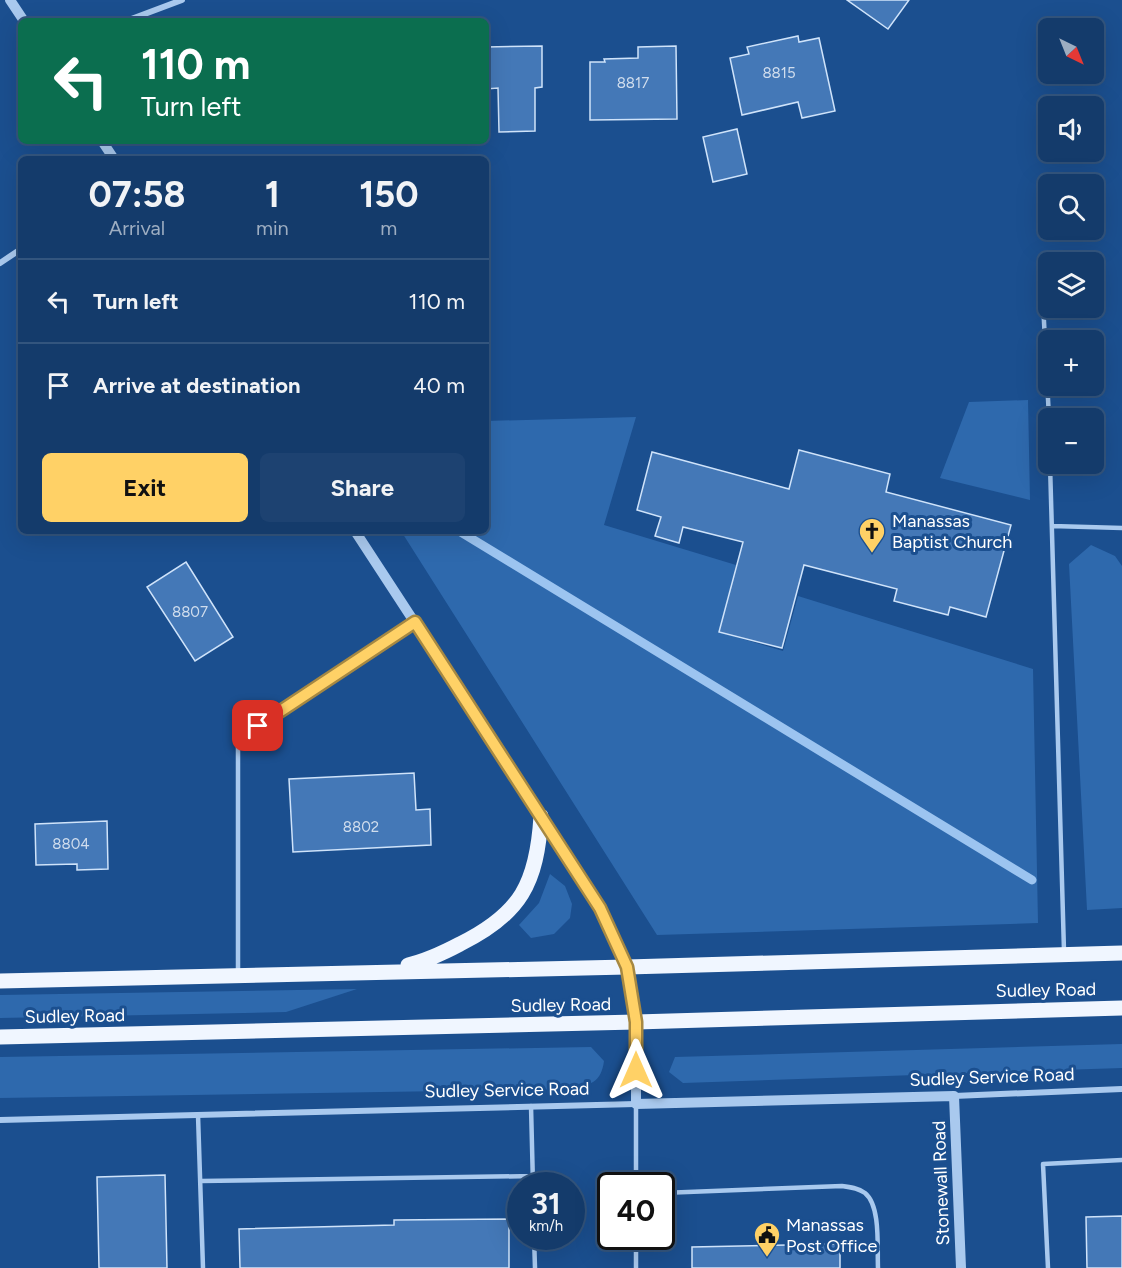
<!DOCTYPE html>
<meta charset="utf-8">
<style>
body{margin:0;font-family:Figtree,sans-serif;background:#1d4271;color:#f1f3f6;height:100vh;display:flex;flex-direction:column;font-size:22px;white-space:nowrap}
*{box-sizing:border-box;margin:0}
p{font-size:20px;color:#9dadc1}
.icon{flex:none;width:33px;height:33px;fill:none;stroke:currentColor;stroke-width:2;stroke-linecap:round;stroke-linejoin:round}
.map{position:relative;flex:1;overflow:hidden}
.drawer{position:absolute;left:18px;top:156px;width:471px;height:378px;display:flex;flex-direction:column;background:#143b6b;border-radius:9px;box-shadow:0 6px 24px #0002,0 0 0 2px #33557e}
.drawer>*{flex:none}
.top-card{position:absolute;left:18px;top:18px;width:471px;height:126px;border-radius:9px;box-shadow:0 6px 24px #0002,0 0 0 2px #33557e;background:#0b6e4f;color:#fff;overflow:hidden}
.needle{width:39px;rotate:137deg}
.tools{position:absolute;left:1038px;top:18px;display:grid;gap:12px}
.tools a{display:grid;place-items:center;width:66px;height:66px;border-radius:9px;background:#143b6b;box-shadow:0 6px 24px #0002,0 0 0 2px #33557e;font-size:30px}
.speed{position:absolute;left:507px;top:1172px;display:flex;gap:12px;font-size:30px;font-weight:700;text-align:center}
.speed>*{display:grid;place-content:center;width:78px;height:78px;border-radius:50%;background:#143b6b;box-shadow:0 6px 24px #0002,0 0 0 2px #33557e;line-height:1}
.speed small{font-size:15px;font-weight:400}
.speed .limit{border:3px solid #111;border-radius:9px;background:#fff;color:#111}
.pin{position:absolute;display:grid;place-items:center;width:51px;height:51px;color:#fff;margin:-26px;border-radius:12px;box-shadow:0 3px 9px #0006}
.me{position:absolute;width:66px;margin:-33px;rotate:0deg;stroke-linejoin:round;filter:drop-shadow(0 0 4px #0008)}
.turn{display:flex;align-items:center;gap:21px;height:126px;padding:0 24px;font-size:27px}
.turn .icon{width:78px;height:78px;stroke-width:2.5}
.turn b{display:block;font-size:42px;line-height:51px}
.eta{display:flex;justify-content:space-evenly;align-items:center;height:102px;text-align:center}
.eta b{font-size:36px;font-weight:700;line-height:42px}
.cta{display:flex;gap:12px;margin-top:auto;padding:12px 24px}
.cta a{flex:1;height:69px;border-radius:9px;background:#ffd166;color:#111;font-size:24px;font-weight:700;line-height:69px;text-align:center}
.cta a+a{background:#1d4271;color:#f1f3f6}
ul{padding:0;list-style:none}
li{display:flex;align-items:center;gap:18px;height:84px;padding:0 24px;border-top:2px solid #33557e}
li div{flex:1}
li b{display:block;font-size:22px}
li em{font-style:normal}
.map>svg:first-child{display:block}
</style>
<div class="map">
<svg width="1122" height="1268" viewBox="0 0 1122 1268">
<rect width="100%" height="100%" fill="#1b4f8f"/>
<path fill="#2e69ad" d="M 1028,400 L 1030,500 L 940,478 L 969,402 Z
M 636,417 L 604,525 L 736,565 L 719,632 L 783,651 L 798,596 L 1033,669 L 1038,923 L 657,935 L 401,531 L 486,531 L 486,421 Z
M 1091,545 L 1115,556 L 1122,566 L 1122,908 L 1087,910 L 1069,564 Z
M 550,874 L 565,886 L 572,904 L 570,918 L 554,934 L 531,938 L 519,925 L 539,903 Z
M 357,989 L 286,1012 L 0,1018 L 0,995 Z
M 1122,1044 L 1122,1068 L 683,1083 L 669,1072 L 675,1057 Z
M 591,1047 L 604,1061 C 601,1083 591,1084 571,1089 L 0,1098 L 0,1057 Z"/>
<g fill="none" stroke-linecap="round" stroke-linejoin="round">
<path stroke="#9cc4f0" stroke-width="9" d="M 459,531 L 1032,880"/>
</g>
<path fill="#4478b7" stroke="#cfe3fa" stroke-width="1.5" d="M 847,0 L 909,0 L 888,29 Z
M 798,36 L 799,42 L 819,38 L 835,111 L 802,118 L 798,102 L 742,115 L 730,58 L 749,54 L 747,47 Z
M 542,46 L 542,87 L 535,88 L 535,131 L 499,132 L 498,88 L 486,89 L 486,47 Z
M 676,46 L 677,119 L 590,120 L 590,62 L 605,62 L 604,59 L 638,58 L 638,47 Z
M 737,129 L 747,174 L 713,182 L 703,137 Z
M 799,450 L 890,474 L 886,492 L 1011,525 L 986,617 L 950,607 L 948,615 L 894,601 L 897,589 L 804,565 L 782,648 L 719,632 L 743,542 L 683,527 L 679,543 L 655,536 L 661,517 L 637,510 L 652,452 L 789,489 Z
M 186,562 L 233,637 L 195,661 L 147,587 Z
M 414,773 L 416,810 L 430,809 L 431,845 L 293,852 L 289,779 Z
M 107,821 L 108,869 L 77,870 L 77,864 L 36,865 L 35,824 Z
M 165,1175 L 167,1268 L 99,1268 L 97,1177 Z
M 1122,1216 L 1122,1268 L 1087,1268 L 1086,1217 Z
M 509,1219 L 509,1268 L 240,1268 L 239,1229 L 394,1225 L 394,1220 Z
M 840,1244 L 840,1268 L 692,1268 L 692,1247 Z"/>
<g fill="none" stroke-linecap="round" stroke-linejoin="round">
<path stroke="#a9c9ee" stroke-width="4.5" d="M 1041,264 L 1049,418
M 1050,464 L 1064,951
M 1052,526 L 1122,528
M 238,974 L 238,739 L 415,622
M 636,1104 L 636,1185
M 531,1106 L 533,1185
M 198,1115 L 203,1268
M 201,1181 L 533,1176
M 662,1193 L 842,1186 C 850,1187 858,1188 865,1193 C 881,1206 877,1248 878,1268
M 534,1236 L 535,1268
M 636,1268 L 636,1236
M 1048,1268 L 1043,1164 L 1122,1160"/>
<path stroke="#a9c9ee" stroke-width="6" d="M 126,21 L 182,0
M 0,263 L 21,249
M 954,1096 L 1122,1089
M 0,1120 L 636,1104"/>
<path stroke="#a9c9ee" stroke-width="10" d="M 10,0 L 24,21
M 102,141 L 114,159
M 355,531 L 601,908 L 627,967 L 636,1022 L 636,1104 L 954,1096 L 961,1268"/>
<path stroke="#f0f6ff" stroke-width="15" d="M 408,965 C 426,961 443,953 460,944 C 521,914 537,883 541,816
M 0,981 L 627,967 L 1122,953
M 0,1037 L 636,1022 L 1122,1008"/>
</g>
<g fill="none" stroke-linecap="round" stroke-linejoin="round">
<g stroke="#a68842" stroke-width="15">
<path id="route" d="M 258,726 L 415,622 L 600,908 L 627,967 L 636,1022 L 636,1070"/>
</g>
<use href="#route" stroke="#ffd166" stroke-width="10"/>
</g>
<defs>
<g id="church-pin" transform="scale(1.35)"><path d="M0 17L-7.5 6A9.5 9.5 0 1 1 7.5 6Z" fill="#ffd166" stroke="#1b4f8f"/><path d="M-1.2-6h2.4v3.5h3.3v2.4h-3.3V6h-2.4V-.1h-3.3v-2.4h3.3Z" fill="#111"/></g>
<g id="civic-pin" transform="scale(1.35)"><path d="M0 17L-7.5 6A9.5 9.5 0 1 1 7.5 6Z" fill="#ffd166" stroke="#1b4f8f"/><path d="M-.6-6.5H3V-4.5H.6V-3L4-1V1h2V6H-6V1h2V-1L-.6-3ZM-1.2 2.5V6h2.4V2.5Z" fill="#111"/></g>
</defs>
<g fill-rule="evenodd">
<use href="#church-pin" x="872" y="531"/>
<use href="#civic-pin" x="767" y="1235"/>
</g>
<g text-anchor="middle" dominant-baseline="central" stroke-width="6" stroke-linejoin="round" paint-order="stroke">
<g font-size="15" fill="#d0dded">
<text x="779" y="73">8815</text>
<text x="633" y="83">8817</text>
<text x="190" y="612">8807</text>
<text x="361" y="827">8802</text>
<text x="71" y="844">8804</text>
</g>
<g font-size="18" fill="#fff" stroke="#1b4f8f" text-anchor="start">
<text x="892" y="521">Manassas<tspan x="892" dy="21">Baptist Church</tspan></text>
<text x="786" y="1225">Manassas<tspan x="786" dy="21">Post Office</tspan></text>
</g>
<g font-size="18" fill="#fff" stroke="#1b4f8f">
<text transform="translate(1046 990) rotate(-1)">Sudley Road</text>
<text transform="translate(561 1005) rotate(-1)">Sudley Road</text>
<text transform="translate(75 1016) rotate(-1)">Sudley Road</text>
<text transform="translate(992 1077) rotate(-2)">Sudley Service Road</text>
<text transform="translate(507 1090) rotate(-1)">Sudley Service Road</text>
<text transform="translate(941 1183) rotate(-92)">Stonewall Road</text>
</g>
</g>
</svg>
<div class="tools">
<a><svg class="needle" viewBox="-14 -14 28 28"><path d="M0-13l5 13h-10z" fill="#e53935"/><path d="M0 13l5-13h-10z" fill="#9dadc1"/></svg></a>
<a><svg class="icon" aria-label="sound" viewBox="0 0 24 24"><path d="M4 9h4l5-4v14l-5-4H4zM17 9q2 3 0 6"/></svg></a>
<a><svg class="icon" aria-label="search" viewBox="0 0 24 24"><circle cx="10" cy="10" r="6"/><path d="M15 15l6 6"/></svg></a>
<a><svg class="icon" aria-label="layers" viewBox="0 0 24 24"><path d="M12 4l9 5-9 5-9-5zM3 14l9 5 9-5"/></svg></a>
<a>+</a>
<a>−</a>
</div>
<div class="speed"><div>31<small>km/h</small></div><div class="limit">40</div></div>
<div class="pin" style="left:258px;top:726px;background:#d93025"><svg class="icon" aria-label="arrive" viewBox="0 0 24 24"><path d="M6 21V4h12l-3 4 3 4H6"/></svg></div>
<svg class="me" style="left:636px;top:1070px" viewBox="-20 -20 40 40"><path d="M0-17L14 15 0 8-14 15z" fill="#ffd166" stroke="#fff" stroke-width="4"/></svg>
<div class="top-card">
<div class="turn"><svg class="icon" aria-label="left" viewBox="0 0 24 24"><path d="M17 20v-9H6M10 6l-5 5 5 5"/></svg><div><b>110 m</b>Turn left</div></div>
</div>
<section class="drawer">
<div class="eta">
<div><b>07:58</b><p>Arrival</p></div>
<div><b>1</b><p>min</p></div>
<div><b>150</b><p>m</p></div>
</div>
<ul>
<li><svg class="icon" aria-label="left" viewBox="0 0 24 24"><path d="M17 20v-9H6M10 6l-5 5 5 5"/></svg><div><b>Turn left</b></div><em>110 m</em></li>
<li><svg class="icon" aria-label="arrive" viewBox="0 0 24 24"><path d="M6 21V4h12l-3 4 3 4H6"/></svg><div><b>Arrive at destination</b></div><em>40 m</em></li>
</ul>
<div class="cta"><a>Exit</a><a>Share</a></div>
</section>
</div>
